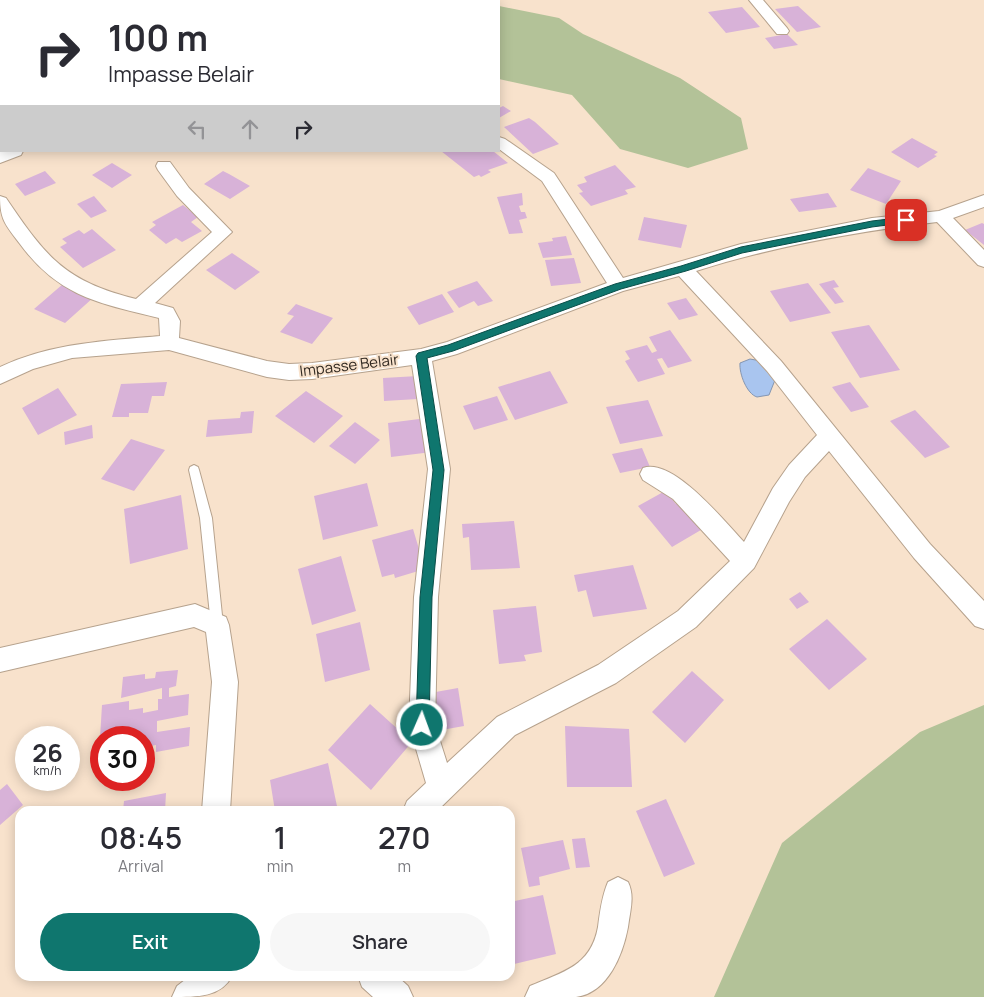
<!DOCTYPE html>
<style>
body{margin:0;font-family:Manrope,sans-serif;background:#f7f7f7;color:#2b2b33;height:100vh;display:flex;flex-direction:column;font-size:19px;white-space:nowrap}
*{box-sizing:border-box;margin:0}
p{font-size:16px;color:#7c7c81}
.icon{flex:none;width:28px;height:28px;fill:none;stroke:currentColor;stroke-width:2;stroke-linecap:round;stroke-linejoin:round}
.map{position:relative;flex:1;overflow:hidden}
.sheet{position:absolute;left:15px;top:806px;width:500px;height:175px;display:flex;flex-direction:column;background:#fff;border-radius:15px;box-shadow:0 2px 12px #0003}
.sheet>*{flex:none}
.guide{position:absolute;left:0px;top:0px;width:500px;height:152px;box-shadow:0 2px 12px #0003;background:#fff;color:#2b2b33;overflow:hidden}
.speed{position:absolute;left:15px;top:726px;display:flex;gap:10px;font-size:25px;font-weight:700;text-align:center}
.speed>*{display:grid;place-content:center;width:65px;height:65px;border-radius:50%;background:#fff;box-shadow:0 2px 12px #0003;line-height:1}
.speed small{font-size:12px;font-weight:400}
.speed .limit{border:8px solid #d22;background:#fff;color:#111}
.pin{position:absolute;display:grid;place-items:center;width:42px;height:42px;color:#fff;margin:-21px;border-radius:10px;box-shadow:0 2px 8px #0006}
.me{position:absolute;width:55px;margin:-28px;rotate:2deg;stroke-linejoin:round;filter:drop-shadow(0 0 4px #0008)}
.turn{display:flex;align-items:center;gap:18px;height:105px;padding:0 25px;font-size:22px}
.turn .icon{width:65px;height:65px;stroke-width:2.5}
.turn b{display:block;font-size:35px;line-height:42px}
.lanes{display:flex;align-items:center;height:48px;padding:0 25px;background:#0003;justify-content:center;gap:25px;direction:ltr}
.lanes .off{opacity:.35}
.eta{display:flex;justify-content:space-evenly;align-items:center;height:85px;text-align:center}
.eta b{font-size:30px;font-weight:600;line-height:35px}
.button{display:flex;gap:10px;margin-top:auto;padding:10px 25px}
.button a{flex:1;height:58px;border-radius:30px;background:#0f766e;color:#fff;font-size:20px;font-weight:600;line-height:58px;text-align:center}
.button a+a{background:#f7f7f7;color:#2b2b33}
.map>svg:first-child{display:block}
</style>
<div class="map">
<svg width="984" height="997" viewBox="0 0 984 997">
<rect width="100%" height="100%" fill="#f8e2cc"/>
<path fill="#b3c298" d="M 499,6 L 559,18 L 583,34 L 680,78 L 741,118 L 748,149 L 688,168 L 620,149 L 572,95 L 499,79 Z
M 984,705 L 984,997 L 714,997 L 782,843 L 920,732 Z"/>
<path fill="#a9c5ef" stroke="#8596b1" d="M 750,359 L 761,361 L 777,375 L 769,395 L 757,397 C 747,394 739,374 740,363 Z"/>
<path fill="#d8b2d8" d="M 798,6 L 821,27 L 797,32 L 775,9 Z
M 742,7 L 760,27 L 726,33 L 708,12 Z
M 787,34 L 798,45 L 774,49 L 765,38 Z
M 503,106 L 511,111 L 499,118 L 499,108 Z
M 529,118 L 535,122 L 559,144 L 533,154 L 504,127 Z
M 912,138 L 938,152 L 934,155 L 937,156 L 918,168 L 891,152 Z
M 441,151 L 493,151 L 508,163 L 488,170 L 491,172 L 481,177 L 479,175 L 474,177 Z
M 112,163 L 132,175 L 112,188 L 92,175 Z
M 615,165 L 636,187 L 625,190 L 628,194 L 591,206 L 579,193 L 583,192 L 577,185 L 587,182 L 584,177 Z
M 868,168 L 901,181 L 886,204 L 850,190 Z
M 45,171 L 56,183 L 25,196 L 15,184 Z
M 223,171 L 229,174 L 250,186 L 230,199 L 204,184 Z
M 522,193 L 523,205 L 519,206 L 521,212 L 525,212 L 527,218 L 519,220 L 523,233 L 509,234 L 497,197 Z
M 828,193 L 837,207 L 799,212 L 790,199 Z
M 94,196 L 107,211 L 91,218 L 77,204 Z
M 183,205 L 198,217 L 191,222 L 202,231 L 182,242 L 176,238 L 166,244 L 149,230 L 156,225 L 152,222 Z
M 644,217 L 687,225 L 681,248 L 638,240 Z
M 982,223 L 984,224 L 984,245 L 965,230 Z
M 92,229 L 116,250 L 83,268 L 60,247 L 67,243 L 62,239 L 79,230 L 84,234 Z
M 566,236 L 572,255 L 543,258 L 538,243 L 553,241 L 552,238 Z
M 232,253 L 260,272 L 235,290 L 206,270 Z
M 574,258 L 581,283 L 551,286 L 545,260 Z
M 834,280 L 839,287 L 833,288 L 844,302 L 835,304 L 819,284 Z
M 477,281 L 493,301 L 478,306 L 474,301 L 459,308 L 447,292 Z
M 808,283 L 831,313 L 790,322 L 770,291 Z
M 63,284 L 94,297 L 65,323 L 34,309 Z
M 442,294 L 454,312 L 419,325 L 407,307 Z
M 686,298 L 698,315 L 679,320 L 667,303 Z
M 296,304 L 333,318 L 312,344 L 280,332 L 294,316 L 287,314 Z
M 869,325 L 900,370 L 860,378 L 831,332 Z
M 670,330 L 692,361 L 668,368 L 662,358 L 657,359 L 665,374 L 638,382 L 625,361 L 630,359 L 625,351 L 647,345 L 652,353 L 657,351 L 649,337 Z
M 550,371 L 568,403 L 515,420 L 498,387 Z
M 418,376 L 418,399 L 384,401 L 383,378 Z
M 167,382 L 164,396 L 152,396 L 148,413 L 129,413 L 129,417 L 112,417 L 121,384 Z
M 850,382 L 869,407 L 851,412 L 832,387 Z
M 58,388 L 77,415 L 38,435 L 22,408 Z
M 306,391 L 343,416 L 314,443 L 275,416 Z
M 497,396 L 508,420 L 474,430 L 463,406 Z
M 648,400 L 663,436 L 620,444 L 606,407 Z
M 915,410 L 950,447 L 925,458 L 890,421 Z
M 254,411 L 252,433 L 206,437 L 208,420 L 240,418 L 241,412 Z
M 427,418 L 432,452 L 391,457 L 388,423 Z
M 355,422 L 380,440 L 355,464 L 329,446 Z
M 92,425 L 93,438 L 65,445 L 64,432 Z
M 131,439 L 165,450 L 134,491 L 101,479 Z
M 642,448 L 650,467 L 620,473 L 612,454 Z
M 367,483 L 378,526 L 323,540 L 314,496 Z
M 665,491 L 676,504 L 683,500 L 706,527 L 672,547 L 638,506 Z
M 181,495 L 188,549 L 130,564 L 124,509 Z
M 514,521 L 520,568 L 471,570 L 469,537 L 463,538 L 462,524 Z
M 413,529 L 425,569 L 395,578 L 394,574 L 382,577 L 372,540 Z
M 341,556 L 356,611 L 312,625 L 298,569 Z
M 633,565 L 647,609 L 593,617 L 586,590 L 578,592 L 574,575 Z
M 800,592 L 809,602 L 797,609 L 789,599 Z
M 536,606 L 542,652 L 524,655 L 526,661 L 499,664 L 493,610 Z
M 827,619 L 867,659 L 829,690 L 789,649 Z
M 360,622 L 370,670 L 325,682 L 316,634 Z
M 178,670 L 176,686 L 169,688 L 169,697 L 189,694 L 188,715 L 157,721 L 157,732 L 190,727 L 189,746 L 156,752 L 156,745 L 144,747 L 144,738 L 100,738 L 102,705 L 129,701 L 129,710 L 143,708 L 143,713 L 158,710 L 158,699 L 162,699 L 162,688 L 121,698 L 123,677 L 145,674 L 145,679 L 155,678 L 156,672 Z
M 692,671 L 724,700 L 685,743 L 652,712 Z
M 458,688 L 464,726 L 436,731 L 430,693 Z
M 370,704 L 412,742 L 371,790 L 328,750 Z
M 565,726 L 629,729 L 632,787 L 567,787 Z
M 328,763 L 338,811 L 275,811 L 270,780 Z
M 7,784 L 23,805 L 0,825 L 0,790 Z
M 166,793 L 165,811 L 123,811 L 124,801 Z
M 666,799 L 695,864 L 664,877 L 636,811 Z
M 585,838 L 590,867 L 576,868 L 572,839 Z
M 563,840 L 570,869 L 539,877 L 540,885 L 529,887 L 521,848 Z
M 543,895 L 556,954 L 510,965 L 510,902 Z"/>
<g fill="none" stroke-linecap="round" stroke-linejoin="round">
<g stroke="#b6a28d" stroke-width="2">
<path id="service" d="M 194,465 L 198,467 L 199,470 L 212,518 L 223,625 L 221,629 L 217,631 L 213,629 L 211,625 L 200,518 L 189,470 L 190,467 Z"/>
</g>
<g stroke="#b6a28d" stroke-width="2">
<path id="minor" d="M 80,0 L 94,0 L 94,1 L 80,1 Z
M 255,0 L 271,0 L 272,1 L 256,1 Z
M 749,0 L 763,0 L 787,28 L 789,31 L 787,34 L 777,34 Z
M 499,137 L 505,139 L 554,173 L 623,278 L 741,244 L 872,218 L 939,211 L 984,195 L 984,207 L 953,218 L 984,250 L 984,267 L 978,265 L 937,222 C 855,232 774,246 696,271 L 781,361 L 930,544 L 984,601 L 984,629 L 975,626 L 914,558 L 829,451 L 805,477 L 789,502 L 754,568 L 696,627 L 616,683 L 515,735 L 437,811 L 403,811 L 407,801 L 426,783 L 409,725 L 414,597 L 428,469 L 412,365 L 312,379 L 289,380 L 267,377 L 169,350 L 72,358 L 33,369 L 0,384 L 0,367 C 51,343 104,341 160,336 L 159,318 C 99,303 59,297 20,244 C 6,225 0,221 0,196 L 6,198 C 46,257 64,281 136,299 L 212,232 L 177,196 L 158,170 L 156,166 L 158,162 L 170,162 L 189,188 L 232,232 L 155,303 L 173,308 L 180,321 L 179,338 L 267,361 L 289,364 L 312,363 L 421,349 L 447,342 L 607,283 L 542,181 L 499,149 ZM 679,276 L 767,371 L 817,435 L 789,465 L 773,488 L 744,542 C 725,522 673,457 643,468 L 640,474 L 643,480 L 673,499 L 730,561 L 678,611 L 598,665 L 497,717 L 447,763 L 435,725 L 438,597 L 450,469 L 432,361 L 457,354 L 623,291 Z
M 23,151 L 21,155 L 0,163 L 0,152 Z
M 195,604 L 226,617 L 229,625 L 238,682 L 230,811 L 202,811 L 212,682 L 206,632 L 194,627 L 0,672 L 0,648 Z
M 618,877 L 628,882 C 635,896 630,911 628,927 C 623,954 608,993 576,997 C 559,997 542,997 525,997 L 530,986 C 563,972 591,966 598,927 C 600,911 602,896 608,882 Z
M 190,976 L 232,976 C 221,997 198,997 172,997 L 177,986 Z
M 358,976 L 397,976 L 408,986 L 413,997 L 373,997 L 362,987 Z"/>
</g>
<use href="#service" fill="#fff" fill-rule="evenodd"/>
<use href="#minor" fill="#fff" fill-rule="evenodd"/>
</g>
<path fill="#0f766e" stroke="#0a4d48" d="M 906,217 L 910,218 L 910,222 L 872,227 L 742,253 L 686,271 L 621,289 L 453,351 L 427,358 L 444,470 L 432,597 L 429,725 L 427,730 L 422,732 L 418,730 L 416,725 L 420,597 L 433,470 L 416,356 L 418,353 L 448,345 L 615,284 L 681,266 L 741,247 L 872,221 Z"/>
<g text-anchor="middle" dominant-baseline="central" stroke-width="4" stroke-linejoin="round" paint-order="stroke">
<g font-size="15" fill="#312921" stroke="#f8e2cc">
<text transform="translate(349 365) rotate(-7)">Impasse Belair</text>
</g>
</g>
</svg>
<div class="speed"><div>26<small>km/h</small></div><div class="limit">30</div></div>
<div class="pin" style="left:906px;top:220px;background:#d93025"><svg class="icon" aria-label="arrive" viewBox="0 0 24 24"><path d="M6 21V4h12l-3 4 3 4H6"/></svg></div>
<svg class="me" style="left:422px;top:725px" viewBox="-20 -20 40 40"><circle r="17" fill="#0f766e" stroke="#fff" stroke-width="3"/><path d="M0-11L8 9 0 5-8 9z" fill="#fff"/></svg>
<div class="guide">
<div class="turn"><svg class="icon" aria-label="right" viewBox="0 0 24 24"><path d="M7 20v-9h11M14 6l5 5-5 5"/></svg><div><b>100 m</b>Impasse Belair</div></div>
<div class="lanes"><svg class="icon off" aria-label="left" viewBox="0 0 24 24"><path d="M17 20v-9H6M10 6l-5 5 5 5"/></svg><svg class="icon off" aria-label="ahead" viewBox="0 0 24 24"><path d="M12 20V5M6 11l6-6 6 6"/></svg><svg class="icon" aria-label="right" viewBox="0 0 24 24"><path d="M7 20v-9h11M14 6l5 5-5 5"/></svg></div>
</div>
<section class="sheet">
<div class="eta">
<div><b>08:45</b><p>Arrival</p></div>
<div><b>1</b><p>min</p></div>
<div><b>270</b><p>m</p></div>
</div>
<div class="button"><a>Exit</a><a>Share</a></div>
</section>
</div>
